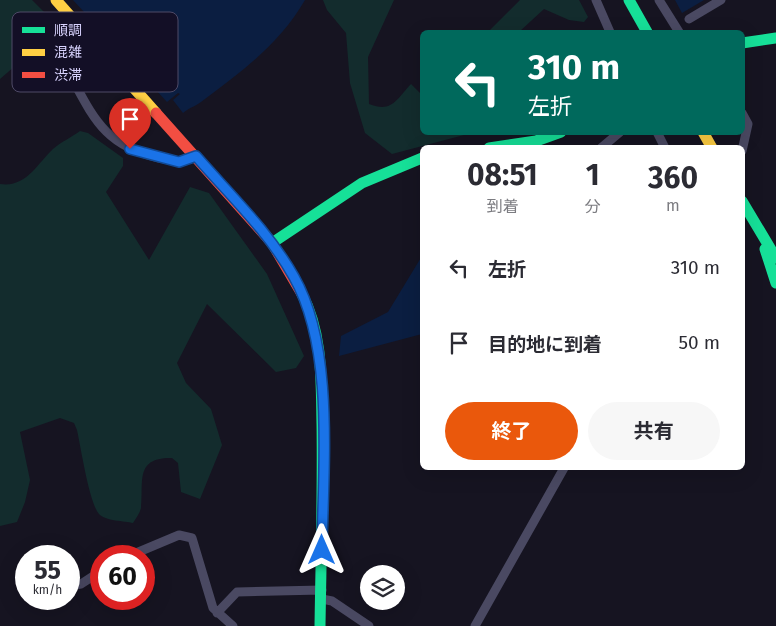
<!DOCTYPE html>
<html lang="ja">
<meta charset="utf-8">
<style>
body{margin:0;font-family:"Fira Sans","Noto Sans JP",sans-serif;background:#f7f7f7;color:#2b2b33;height:100vh;display:flex;flex-direction:column;font-size:19px;white-space:nowrap}
*{box-sizing:border-box;margin:0}
p{font-size:16px;color:#7c7c81}
.icon{flex:none;width:28px;height:28px;fill:none;stroke:currentColor;stroke-width:2;stroke-linecap:round;stroke-linejoin:round}
.map{position:relative;flex:1;overflow:hidden}
.panel{position:absolute;left:420px;top:145px;width:325px;height:325px;display:flex;flex-direction:column;background:#fff;border-radius:8px;box-shadow:0 5px 20px #0002}
.panel>*{flex:none}
.hud{position:absolute;left:420px;top:30px;width:325px;height:105px;border-radius:8px;box-shadow:0 5px 20px #0002;background:#00695c;color:#fff;overflow:hidden}
.buttons{position:absolute;left:360px;top:565px;display:grid;gap:10px}
.buttons a{display:grid;place-items:center;width:45px;height:45px;border-radius:50%;background:#fff;box-shadow:0 5px 20px #0002;font-size:25px}
.speed{position:absolute;left:15px;top:545px;display:flex;gap:10px;font-size:25px;font-weight:700;text-align:center}
.speed>*{display:grid;place-content:center;width:65px;height:65px;border-radius:50%;background:#fff;box-shadow:0 5px 20px #0002;line-height:1}
.speed small{font-size:12px;font-weight:400}
.speed .limit{border:8px solid #d22;background:#fff;color:#111}
.pin{position:absolute;display:grid;place-items:center;width:42px;height:42px;color:#fff;margin:-51px -21px;border-radius:50% 50% 50% 0;rotate:-45deg;box-shadow:0 0 5px #0007}
.pin .icon{rotate:45deg}
.me{position:absolute;width:55px;margin:-28px;rotate:0deg;stroke-linejoin:round;filter:drop-shadow(0 0 4px #0008)}
.turn{display:flex;align-items:center;gap:18px;height:105px;padding:0 25px;font-size:22px}
.turn .icon{width:65px;height:65px;stroke-width:2.5}
.turn b{display:block;font-size:35px;line-height:42px}
.eta{display:flex;justify-content:space-evenly;align-items:center;height:85px;text-align:center}
.eta b{font-size:30px;font-weight:700;line-height:35px}
.action{display:flex;gap:10px;margin-top:auto;padding:10px 25px}
.action a{flex:1;height:58px;border-radius:30px;background:#ea580c;color:#fff;font-size:20px;font-weight:700;line-height:58px;text-align:center}
.action a+a{background:#f7f7f7;color:#2b2b33}
ul{padding:0;list-style:none}
li{display:flex;align-items:center;gap:15px;height:75px;padding:0 25px}
li div{flex:1}
li b{display:block;font-size:19px}
li em{font-style:normal}
.map>svg:first-child{display:block}
</style>
<div class="map">
<svg width="776" height="626" viewBox="0 0 776 626">
<rect width="100%" height="100%" fill="#161421"/>
<path fill="#132c2d" d="M 0,0 L 32,0 L 48,16 L 47,23 L 28,31 L 16,44 L 15,66 L 0,79 Z
M 323,0 L 394,0 L 368,57 L 369,104 C 392,113 396,100 411,84 L 422,95 L 422,132 L 461,133 L 464,135 L 392,154 L 365,133 L 350,83 L 346,33 L 327,10 Z
M 520,0 L 579,0 L 588,17 L 584,22 L 569,20 L 544,9 L 519,32 L 488,32 Z
M 80,131 L 88,133 L 123,158 L 123,166 L 106,192 L 149,260 L 190,187 L 209,193 L 267,274 L 304,356 L 296,368 L 276,372 L 207,304 L 177,363 L 186,383 L 211,409 L 222,445 L 200,499 L 181,492 L 178,463 L 172,458 C 134,457 144,483 141,508 C 140,513 136,518 133,523 C 125,521 105,521 99,514 C 89,502 81,448 77,430 L 74,423 L 60,418 L 20,432 L 30,480 L 25,502 L 17,522 L 0,526 L 0,184 C 26,188 37,164 53,149 C 61,142 72,137 80,131 Z"/>
<path fill="#0b1e41" d="M 73,0 L 305,0 C 280,43 244,70 205,99 C 197,106 190,107 183,113 L 173,100 L 180,94 L 178,93 L 167,102 Z
M 675,0 L 704,0 L 682,13 Z
M 422,256 L 422,334 L 339,356 L 341,336 L 388,312 Z"/>
<g fill="none" stroke-linecap="round" stroke-linejoin="round">
<path stroke="#4a4962" stroke-width="9" d="M 596,0 L 610,32
M 659,0 L 679,32
M 689,19 L 721,0
M 82,29 L 64,45 C 61,59 69,70 74,82 C 96,124 110,147 159,158 C 174,161 183,164 196,156
M 742,113 L 748,124 L 742,151
M 657,132 L 665,148
M 601,148 L 620,132
M 129,556 L 179,535 L 192,538 L 213,608 L 233,626
M 25,584 L 26,584
M 69,586 L 81,584 L 101,571
M 322,599 L 332,601 L 369,626
M 217,613 L 237,592 L 322,590
M 475,626 L 564,468"/>
<path stroke="#16e098" stroke-width="11" d="M 629,0 L 647,32
M 742,43 L 776,38
M 489,148 L 536,141 L 561,132
M 742,201 L 776,258
M 272,243 L 362,183 L 422,158
M 765,249 L 776,283
M 302,294 C 323,334 321,380 322,424 C 323,492 321,559 320,626"/>
<path stroke="#ffcf43" stroke-width="11" d="M 56,0 L 156,113
M 703,132 L 712,148"/>
<path stroke="#f24e42" stroke-width="11" d="M 156,113 L 272,243 L 302,294"/>
</g>
<g fill="none" stroke-linecap="round" stroke-linejoin="round">
<g stroke="#114b97" stroke-width="12">
<path id="route" d="M 130,149 L 179,162 L 196,156 C 230,195 269,232 294,277 C 335,349 323,468 322,550"/>
</g>
<use href="#route" stroke="#1a73e8" stroke-width="9"/>
</g>
<rect x="12" y="12" width="166" height="80" rx="8" fill="#130f26" stroke="#4e4a67" stroke-width="1"/>
<rect x="22" y="27" width="23" height="6" fill="#16e098"/>
<rect x="22" y="49" width="23" height="7" fill="#ffcf43"/>
<rect x="22" y="72" width="23" height="6" fill="#f24e42"/>
<g font-size="14" fill="#d9d4ff">
<text x="54" y="35">順調</text>
<text x="54" y="57">混雑</text>
<text x="54" y="80">渋滞</text>
</g>
</svg>
<div class="buttons">
<a><svg class="icon" aria-label="layers" viewBox="0 0 24 24"><path d="M12 4l9 5-9 5-9-5zM3 14l9 5 9-5"/></svg></a>
</div>
<div class="speed"><div>55<small>km/h</small></div><div class="limit">60</div></div>
<div class="pin" style="left:130px;top:149px;background:#d93025"><svg class="icon" aria-label="arrive" viewBox="0 0 24 24"><path d="M6 21V4h12l-3 4 3 4H6"/></svg></div>
<svg class="me" style="left:322px;top:550px" viewBox="-20 -20 40 40"><path d="M0-17L14 15 0 8-14 15z" fill="#1a73e8" stroke="#fff" stroke-width="4"/></svg>
<div class="hud">
<div class="turn"><svg class="icon" aria-label="left" viewBox="0 0 24 24"><path d="M17 20v-9H6M10 6l-5 5 5 5"/></svg><div><b>310 m</b>左折</div></div>
</div>
<section class="panel">
<div class="eta">
<div><b>08:51</b><p>到着</p></div>
<div><b>1</b><p>分</p></div>
<div><b>360</b><p>m</p></div>
</div>
<ul>
<li><svg class="icon" aria-label="left" viewBox="0 0 24 24"><path d="M17 20v-9H6M10 6l-5 5 5 5"/></svg><div><b>左折</b></div><em>310 m</em></li>
<li><svg class="icon" aria-label="arrive" viewBox="0 0 24 24"><path d="M6 21V4h12l-3 4 3 4H6"/></svg><div><b>目的地に到着</b></div><em>50 m</em></li>
</ul>
<div class="action"><a>終了</a><a>共有</a></div>
</section>
</div>
